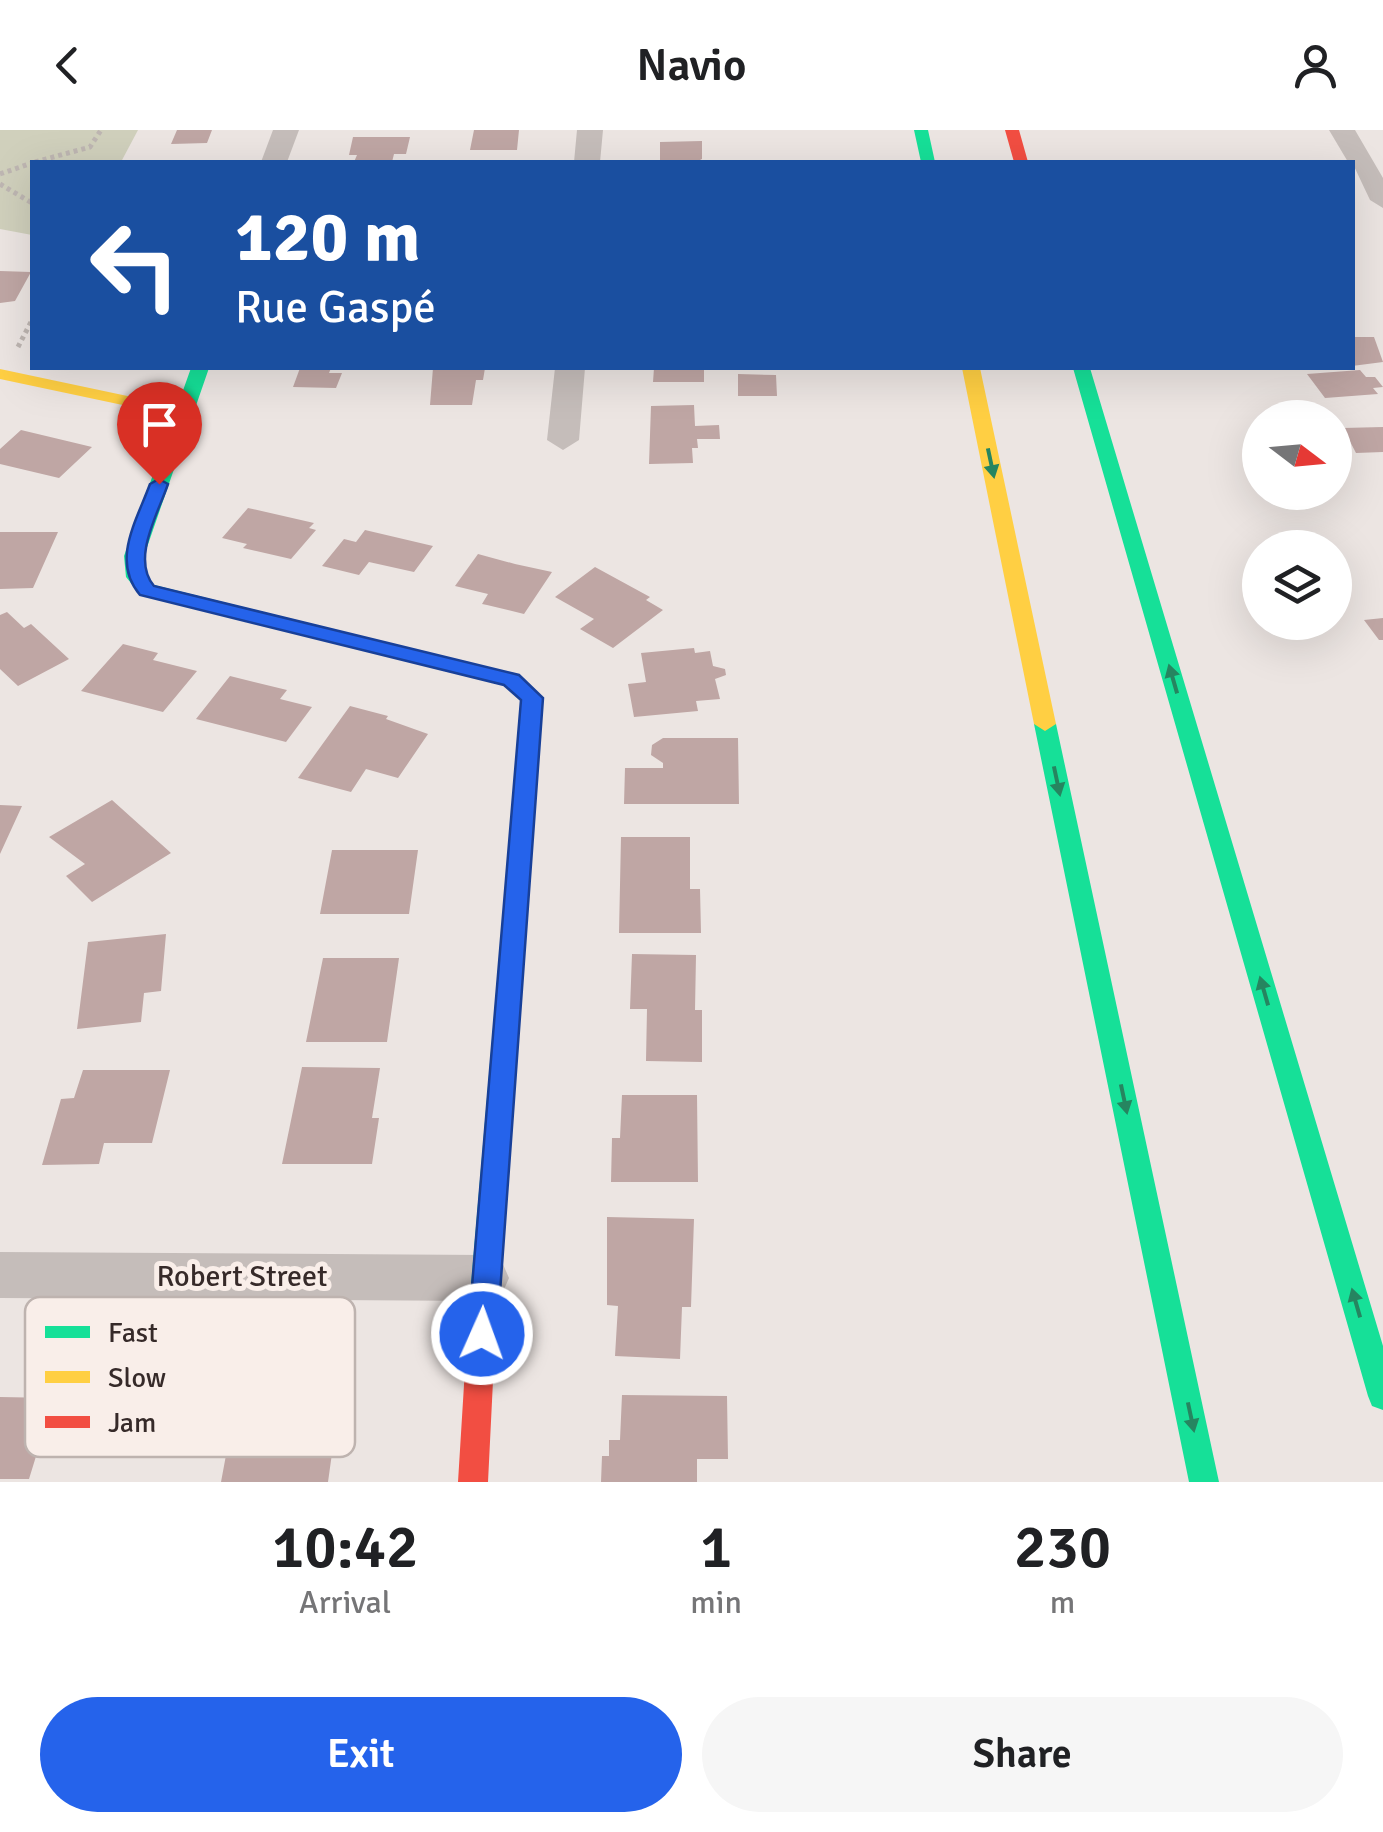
<!DOCTYPE html>
<meta charset="utf-8">
<style>
body{margin:0;font-family:Signika,sans-serif;background:#f6f6f6;color:#202124;height:100vh;display:flex;flex-direction:column;font-size:38px;white-space:nowrap}
*{box-sizing:border-box;margin:0}
p{font-size:32px;color:#757577}
.icon{flex:none;width:55px;height:55px;fill:none;stroke:currentColor;stroke-width:2;stroke-linecap:round;stroke-linejoin:round}
.map{position:relative;height:1352px;overflow:hidden}
.side{display:flex;flex-direction:column;background:#fff;flex:1}
.side>*{flex:none}
.guide{position:absolute;left:30px;top:30px;width:1325px;height:210px;border-radius:0px;box-shadow:0 10px 40px #0002;background:#1a4fa0;color:#fff;overflow:hidden}
.needle{width:65px;rotate:106deg}
.buttons{position:absolute;left:1242px;top:270px;display:grid;gap:20px}
.buttons a{display:grid;place-items:center;width:110px;height:110px;border-radius:50%;background:#fff;box-shadow:0 10px 40px #0002;font-size:50px}
.pin{position:absolute;display:grid;place-items:center;width:85px;height:85px;color:#fff;margin:-102px -42px;border-radius:50% 50% 50% 0;rotate:-45deg;box-shadow:0 0 10px #0007}
.pin .icon{rotate:45deg}
.me{position:absolute;width:110px;margin:-55px;rotate:2deg;stroke-linejoin:round;filter:drop-shadow(0 0 8px #0008)}
.turn{display:flex;align-items:center;gap:35px;height:210px;padding:0 40px;font-size:45px}
.turn .icon{width:130px;height:130px;stroke-width:2.5}
.turn b{display:block;font-size:70px;line-height:85px}
.eta{display:flex;justify-content:space-evenly;align-items:center;height:170px;text-align:center}
.eta b{font-size:60px;font-weight:600;line-height:70px}
.button{display:flex;gap:20px;margin-top:auto;padding:20px 40px}
.button a{flex:1;height:115px;border-radius:60px;background:#2563eb;color:#fff;font-size:40px;font-weight:600;line-height:115px;text-align:center}
.button a+a{background:#f6f6f6;color:#202124}
header{display:flex;justify-content:space-between;align-items:center;height:130px;padding:0 40px;background:#fff;font-size:45px;font-weight:600}
.map>svg:first-child{display:block}
</style>
<header><svg class="icon" aria-label="back" viewBox="0 0 24 24"><path d="M15 5l-7 7 7 7"/></svg>Navio<svg class="icon" aria-label="person" viewBox="0 0 24 24"><circle cx="12" cy="8" r="4"/><path d="M4 21q1-7 8-7t8 7"/></svg></header>
<div class="map">
<svg width="1383" height="1352" viewBox="0 0 1383 1352">
<rect width="100%" height="100%" fill="#ece5e2"/>
<path fill="#d0d0bc" d="M 0,0 L 138,0 L 121,32 L 32,32 L 32,105 L 0,99 Z"/>
<path fill="#bfa6a4" d="M 177,0 L 212,0 L 207,13 L 171,14 Z
M 474,0 L 519,0 L 517,20 L 470,20 Z
M 353,7 L 410,7 L 406,24 L 394,24 L 392,32 L 354,32 L 357,25 L 349,25 Z
M 702,11 L 702,29 L 696,32 L 660,32 L 660,12 Z
M 0,141 L 31,142 L 15,171 L 0,173 Z
M 1352,207 L 1374,207 L 1383,232 L 1352,236 Z
M 300,238 L 331,238 L 329,243 L 342,243 L 336,258 L 293,257 Z
M 433,238 L 485,238 L 483,250 L 476,250 L 472,275 L 430,275 Z
M 654,238 L 704,238 L 704,252 L 653,252 Z
M 1360,240 L 1366,247 L 1375,247 L 1383,257 L 1373,258 L 1378,264 L 1325,268 L 1307,244 Z
M 738,244 L 776,245 L 777,266 L 738,266 Z
M 694,275 L 695,296 L 719,295 L 720,309 L 697,309 L 698,318 L 692,318 L 693,333 L 649,334 L 651,276 Z
M 1383,297 L 1383,322 L 1356,323 L 1343,298 Z
M 21,300 L 67,311 L 92,317 L 59,348 L 0,334 L 0,319 Z
M 248,378 L 314,393 L 309,398 L 316,400 L 291,429 L 243,418 L 247,414 L 222,408 Z
M 365,400 L 433,416 L 414,442 L 369,432 L 359,445 L 322,436 L 344,409 L 356,412 Z
M 0,402 L 58,402 L 33,458 L 0,459 Z
M 478,424 L 515,434 L 552,442 L 524,484 L 487,475 L 482,474 L 488,464 L 455,456 Z
M 595,437 L 650,467 L 646,470 L 663,480 L 613,518 L 580,499 L 594,489 L 555,467 Z
M 7,482 L 24,498 L 31,494 L 69,529 L 18,556 L 0,539 L 0,485 Z
M 1383,488 L 1383,510 L 1379,510 L 1364,490 Z
M 123,514 L 158,523 L 153,530 L 197,541 L 163,582 L 81,561 Z
M 694,518 L 695,523 L 710,521 L 713,536 L 725,539 L 726,545 L 715,549 L 720,569 L 696,571 L 698,581 L 634,587 L 628,554 L 646,552 L 641,523 Z
M 230,546 L 287,560 L 280,569 L 312,577 L 286,612 L 196,589 Z
M 350,576 L 388,586 L 386,589 L 428,604 L 398,648 L 366,639 L 351,662 L 298,648 Z
M 663,608 L 738,608 L 739,674 L 624,674 L 625,638 L 663,638 L 663,633 L 651,625 L 652,615 Z
M 112,670 L 171,723 L 92,772 L 66,746 L 85,734 L 49,707 Z
M 0,675 L 22,676 L 0,724 Z
M 621,707 L 690,707 L 690,759 L 700,759 L 701,803 L 619,803 Z
M 332,720 L 418,720 L 409,784 L 320,784 Z
M 166,804 L 161,861 L 144,863 L 141,892 L 77,899 L 88,812 Z
M 632,824 L 696,825 L 695,880 L 702,880 L 702,932 L 646,931 L 647,879 L 630,879 Z
M 323,828 L 399,828 L 387,912 L 306,912 Z
M 302,937 L 380,938 L 372,988 L 379,988 L 372,1034 L 282,1034 Z
M 83,940 L 170,940 L 152,1013 L 104,1013 L 99,1034 L 42,1035 L 61,969 L 74,968 Z
M 622,965 L 697,965 L 698,1052 L 611,1052 L 612,1008 L 620,1008 Z
M 607,1087 L 694,1089 L 691,1177 L 682,1177 L 680,1229 L 615,1226 L 618,1176 L 607,1175 Z
M 622,1265 L 727,1266 L 728,1329 L 697,1329 L 697,1352 L 601,1352 L 602,1326 L 609,1326 L 609,1310 L 620,1310 Z
M 237,1266 L 340,1266 L 328,1352 L 221,1352 Z
M 0,1267 L 54,1268 L 29,1349 L 0,1349 Z"/>
<g fill="none" stroke-linecap="round" stroke-linejoin="round">
<path stroke="#beb6b2" stroke-width="5" stroke-dasharray="4 4" stroke-linecap="butt" d="M 35,32 L 90,17 L 101,0
M 0,44 L 32,33
M 0,54 L 32,73
M 18,217 L 32,190"/>
<path fill="#c5bdba" fill-rule="evenodd" d="M 273,0 L 299,0 L 287,32 L 261,32 Z
M 577,0 L 603,0 L 600,32 L 574,32 Z
M 1329,0 L 1355,0 L 1383,48 L 1383,78 L 1370,70 L 1352,32 L 1348,32 Z
M 555,238 L 585,238 L 579,310 L 563,320 L 547,310 Z
M 0,1122 L 484,1125 L 502,1132 L 509,1148 L 502,1164 L 484,1171 L 0,1168 Z"/>
<path fill="#16e098" fill-rule="evenodd" d="M 914,0 L 928,0 L 935,32 L 921,32 Z
M 191,238 L 209,238 L 144,426 L 146,446 L 154,455 L 518,545 L 543,568 L 496,1190 L 492,1199 L 482,1203 L 472,1199 L 468,1190 L 521,570 L 504,555 L 140,464 L 126,447 L 124,426 Z
M 1073,238 L 1090,238 L 1383,1216 L 1383,1280 L 1372,1276 L 1368,1266 Z
M 1045,587 L 1056,594 L 1219,1352 L 1189,1352 L 1034,594 Z"/>
<path fill="#ffcf43" fill-rule="evenodd" d="M 962,238 L 980,238 L 1056,594 L 1045,601 L 1034,594 Z
M 0,239 L 184,278 L 193,283 L 184,288 L 0,249 Z"/>
<path fill="#f24e42" fill-rule="evenodd" d="M 1005,0 L 1019,0 L 1028,32 L 1014,32 Z
M 482,1177 L 492,1181 L 496,1190 L 488,1352 L 458,1352 L 468,1190 L 472,1181 Z"/>
</g>
<defs><path id="oneway-solid" d="M-6-.8H1V-3.2L6.5 0L1 3.2V.8H-6Z" transform="scale(2.5)"/></defs>
<g fill="#268560">
<use href="#oneway-solid" transform="translate(991 333) rotate(78)"/>
<use href="#oneway-solid" transform="translate(1173 549) rotate(-106)"/>
<use href="#oneway-solid" transform="translate(1057 651) rotate(78)"/>
<use href="#oneway-solid" transform="translate(1264 861) rotate(-106)"/>
<use href="#oneway-solid" transform="translate(1124 969) rotate(78)"/>
<use href="#oneway-solid" transform="translate(1356 1173) rotate(-106)"/>
<use href="#oneway-solid" transform="translate(1191 1287) rotate(78)"/>
</g>
<path fill="#2563eb" stroke="#184099" stroke-width="2.5" d="M 159,349 L 168,354 C 158,384 131,429 154,456 L 519,545 L 543,568 L 497,1204 L 493,1214 L 482,1218 L 472,1214 L 468,1204 L 521,570 L 504,555 L 140,465 C 111,431 136,392 150,354 Z"/>
<g text-anchor="middle" dominant-baseline="central" stroke-width="10" stroke-linejoin="round" paint-order="stroke">
<g font-size="30" fill="#362a29" stroke="#f9eee9">
<text x="242" y="1146">Robert Street</text>
</g>
</g>
<rect x="25" y="1167" width="330" height="160" rx="15" fill="#f9eee9" stroke="#beb3af" stroke-width="2.5"/>
<rect x="45" y="1196" width="45" height="12" fill="#16e098"/>
<rect x="45" y="1241" width="45" height="12" fill="#ffcf43"/>
<rect x="45" y="1286" width="45" height="12" fill="#f24e42"/>
<g font-size="28" fill="#362a29">
<text x="108" y="1212">Fast</text>
<text x="108" y="1257">Slow</text>
<text x="108" y="1302">Jam</text>
</g>
</svg>
<div class="buttons">
<a><svg class="needle" viewBox="-14 -14 28 28"><path d="M0-13l5 13h-10z" fill="#e53935"/><path d="M0 13l5-13h-10z" fill="#757577"/></svg></a>
<a><svg class="icon" aria-label="layers" viewBox="0 0 24 24"><path d="M12 4l9 5-9 5-9-5zM3 14l9 5 9-5"/></svg></a>
</div>
<div class="pin" style="left:159px;top:354px;background:#d93025"><svg class="icon" aria-label="arrive" viewBox="0 0 24 24"><path d="M6 21V4h12l-3 4 3 4H6"/></svg></div>
<svg class="me" style="left:482px;top:1204px" viewBox="-20 -20 40 40"><circle r="17" fill="#2563eb" stroke="#fff" stroke-width="3"/><path d="M0-11L8 9 0 5-8 9z" fill="#fff"/></svg>
<div class="guide">
<div class="turn"><svg class="icon" aria-label="left" viewBox="0 0 24 24"><path d="M17 20v-9H6M10 6l-5 5 5 5"/></svg><div><b>120 m</b>Rue Gaspé</div></div>
</div>
</div>
<section class="side">
<div class="eta">
<div><b>10:42</b><p>Arrival</p></div>
<div><b>1</b><p>min</p></div>
<div><b>230</b><p>m</p></div>
</div>
<div class="button"><a>Exit</a><a>Share</a></div>
</section>
